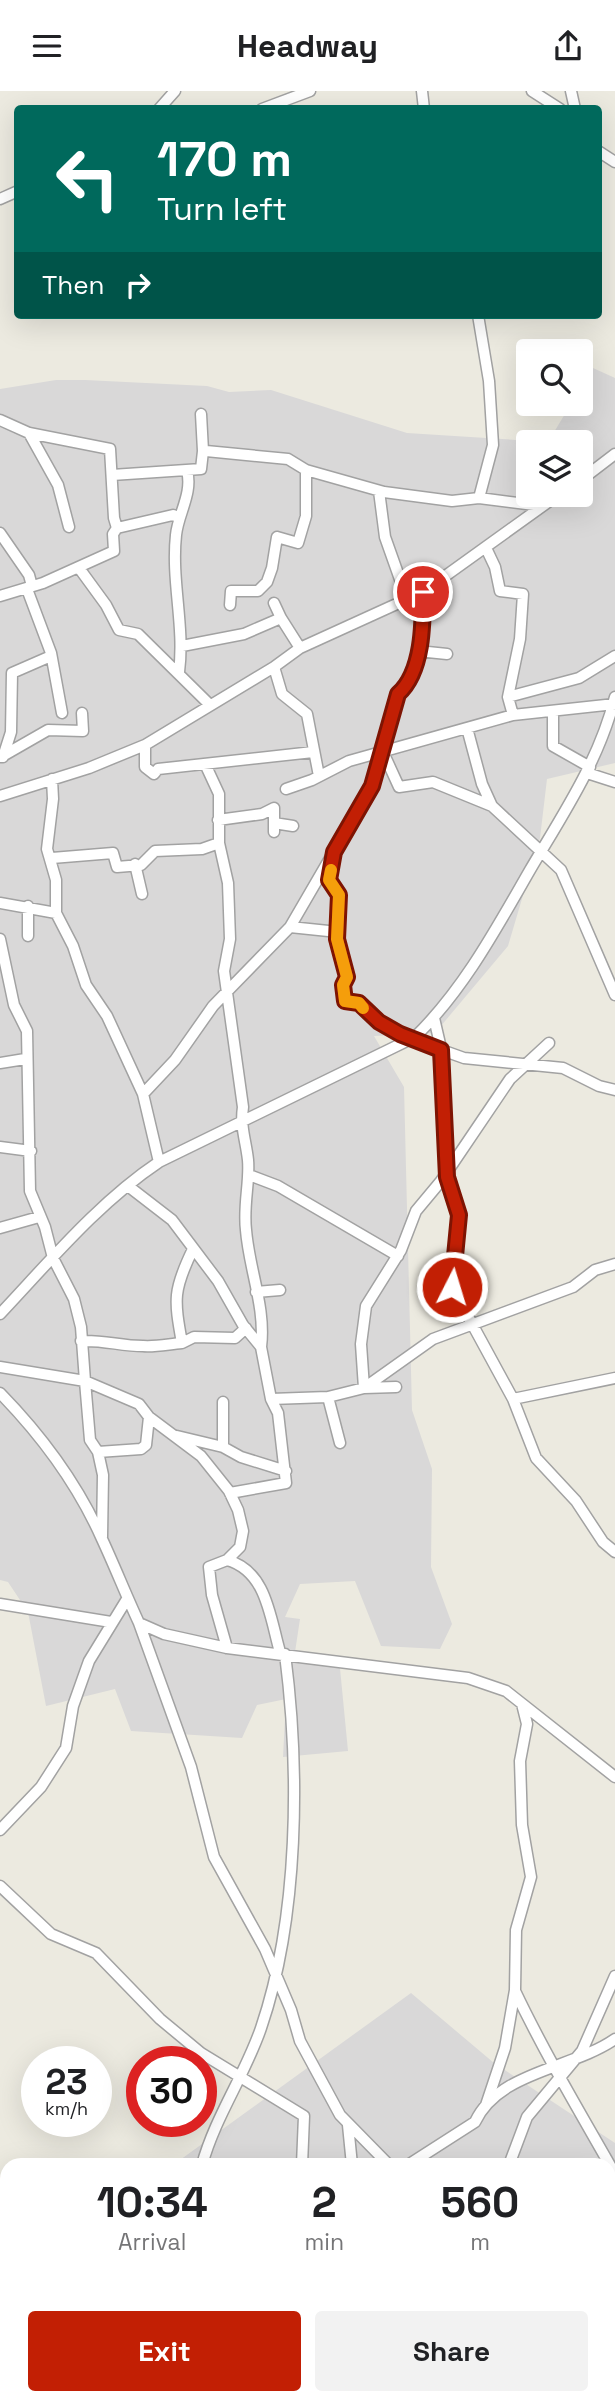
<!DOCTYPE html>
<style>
body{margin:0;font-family:"Space Grotesk",sans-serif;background:#f2f2f2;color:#202124;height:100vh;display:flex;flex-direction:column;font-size:26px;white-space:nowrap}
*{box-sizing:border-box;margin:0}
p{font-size:23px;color:#757577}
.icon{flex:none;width:38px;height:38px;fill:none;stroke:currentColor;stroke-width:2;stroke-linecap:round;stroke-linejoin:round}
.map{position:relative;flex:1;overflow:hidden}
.side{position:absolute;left:0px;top:2067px;width:616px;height:247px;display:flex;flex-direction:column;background:#fff;border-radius:21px 21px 0 0;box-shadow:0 7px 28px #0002}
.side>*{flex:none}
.hud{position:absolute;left:14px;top:14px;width:588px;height:214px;border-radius:7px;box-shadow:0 7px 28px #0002;background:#00695c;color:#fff;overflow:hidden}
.controls{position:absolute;left:516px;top:248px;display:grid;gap:14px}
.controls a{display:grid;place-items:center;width:77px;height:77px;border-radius:7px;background:#fff;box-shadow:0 7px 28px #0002;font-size:35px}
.speed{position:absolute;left:21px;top:1955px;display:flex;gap:14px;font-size:35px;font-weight:700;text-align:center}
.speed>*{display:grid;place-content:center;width:91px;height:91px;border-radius:50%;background:#fff;box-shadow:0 7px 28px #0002;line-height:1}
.speed small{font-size:18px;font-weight:400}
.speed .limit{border:10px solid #d22;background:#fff;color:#111}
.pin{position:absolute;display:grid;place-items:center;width:60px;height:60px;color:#fff;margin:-30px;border:4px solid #fff;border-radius:50%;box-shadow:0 2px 7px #0007}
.me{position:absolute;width:77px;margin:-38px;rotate:5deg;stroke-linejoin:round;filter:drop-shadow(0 0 5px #0008)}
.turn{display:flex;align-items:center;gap:24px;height:147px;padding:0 28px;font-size:32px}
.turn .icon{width:91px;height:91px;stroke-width:2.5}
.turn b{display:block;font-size:49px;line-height:60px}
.then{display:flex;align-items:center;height:66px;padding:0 28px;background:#0003;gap:14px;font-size:26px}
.eta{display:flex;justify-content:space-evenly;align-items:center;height:119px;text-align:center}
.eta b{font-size:42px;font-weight:800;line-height:49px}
.primary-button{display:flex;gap:14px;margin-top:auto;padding:14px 28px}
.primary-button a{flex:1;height:80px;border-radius:7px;background:#c21f04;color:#fff;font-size:28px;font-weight:800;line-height:80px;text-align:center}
.primary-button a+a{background:#f2f2f2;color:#202124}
header{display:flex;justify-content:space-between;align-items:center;height:91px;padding:0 28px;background:#fff;font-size:32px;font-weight:800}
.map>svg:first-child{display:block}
</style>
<header><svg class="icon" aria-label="menu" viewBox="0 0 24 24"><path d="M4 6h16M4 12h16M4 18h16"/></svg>Headway<svg class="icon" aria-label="share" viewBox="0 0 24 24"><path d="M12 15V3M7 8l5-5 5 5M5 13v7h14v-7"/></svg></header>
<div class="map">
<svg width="615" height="2313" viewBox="0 0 615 2313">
<rect width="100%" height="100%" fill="#eceae0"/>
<path fill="#d9d8d8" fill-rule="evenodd" d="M 593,277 L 615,287 L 615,672 L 547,688 L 540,747 L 508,855 L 435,942 L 374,945 L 404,996 L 412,1319 L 432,1378 L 431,1476 L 452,1533 L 440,1558 L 381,1555 L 355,1490 L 300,1493 L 285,1526 L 300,1528 L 295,1561 L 339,1567 L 348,1660 L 283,1666 L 286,1608 L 257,1614 L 242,1647 L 131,1640 L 115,1598 L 46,1615 L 28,1521 L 8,1491 L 0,1489 L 0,298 L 56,289 L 85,289 L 207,295 L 229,301 L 271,299 L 407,342 L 548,351 L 571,313 L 581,313 L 581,296 ZM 528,352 L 581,352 L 581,404 L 528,404 Z
M 411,1902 L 494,1972 L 615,2052 L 615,2313 L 133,2313 L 133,2307 L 609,2306 L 609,2074 L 173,2074 Z"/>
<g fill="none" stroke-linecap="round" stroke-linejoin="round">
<g stroke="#a2a2a2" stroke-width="13">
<path id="minor" d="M 422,0 L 424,18
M 532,0 L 560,18
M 571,0 L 575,18
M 159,18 L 175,0
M 262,18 L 310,0
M 598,60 L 615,71
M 0,108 L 18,100
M 478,224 L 489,290 L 493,354 L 479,407
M 201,323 L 203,360
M 0,329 L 29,342 L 110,358 L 114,427 L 117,437 L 113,443 L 114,460 L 43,492 L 0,505
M 29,342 L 58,394 L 69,436
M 112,384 L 201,378 L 203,360 L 206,360 L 288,368 L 306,379 L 384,401 L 452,410 L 479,407 L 542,415
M 581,389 L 615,363
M 379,400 L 385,446 L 407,508
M 117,437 L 173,424 L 178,426
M 0,442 L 29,484 L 32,495
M 486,457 L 495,476 L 500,500 L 523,503 L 520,548 L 508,606 L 513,624
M 79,477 L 106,514 L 119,539 L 138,543 L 209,613
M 27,498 L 51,562 L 62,622
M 274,512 L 281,527
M 230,514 L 231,500 L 258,500 L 267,491 L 272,477 L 277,446 L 298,452 L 306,425 L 306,379
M 182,555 L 244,543 L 281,527 L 300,557
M 418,560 L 447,563
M 274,576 L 282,603 L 307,623 L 319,685
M 179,581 C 185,535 171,490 176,444 C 178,423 193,402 187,380
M 508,606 L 579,587 L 615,565
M 553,621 L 553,655 L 590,676
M 467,637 L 482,693 L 492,715 L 561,779 L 615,904
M 145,654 L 145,676 L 154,683 L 158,678 L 313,661
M 383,661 L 399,696 L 433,691 L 492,715
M 1,666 L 48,639 L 83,640 L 82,622
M 3,666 L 11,641 L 12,582 L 51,565
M 206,675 L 219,703 L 219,752 L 228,792 L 230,848 L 224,880 L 243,1016 C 240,1036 246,1050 248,1069 C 250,1091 243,1114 246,1139 C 249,1178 266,1217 261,1256
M 587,682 L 615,691
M 52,688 L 53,708 L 47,758 L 56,789 L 56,822
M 286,698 L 312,689 L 349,670 L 513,624 L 615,613
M 0,705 L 89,677 L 145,654 L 274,576 L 300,557 L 423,501 L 558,404
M 218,729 L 262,723 L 274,717 L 274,741
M 274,732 L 293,735
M 333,766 L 329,789 L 339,804 L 337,848 L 347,886 L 343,894 L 345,910 L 359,912 L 379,931 L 411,948 L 464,967 L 563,977 L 599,995 L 615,999
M 52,767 L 113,762 L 117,776 L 141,774 L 155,760 L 202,758 L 219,752
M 135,773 L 142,803
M 0,812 L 56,822 L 73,855 L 86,894 L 107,925 L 143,1003 L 159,1071
M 290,836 L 338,841
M 28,845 L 28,815
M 0,848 L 14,914 L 27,940 L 30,1100 L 45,1136 L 53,1167 L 74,1208 L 81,1236 L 85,1290 L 139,1313 L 149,1326 L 201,1365 L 229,1400 L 238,1419 L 243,1440 L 240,1456 L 227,1469 L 209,1476 L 212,1504 L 227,1557
M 434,927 L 443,966 L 447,1086 L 459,1124 L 452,1196 L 513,1308 L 536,1367 L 576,1410 L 603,1451 L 615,1461
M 0,972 L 25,968
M 143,1003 L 175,969 L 213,915 L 290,836 L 372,695 L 398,603 C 423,581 423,532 423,501
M 0,1056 L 31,1060
M 249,1084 L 278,1095 L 398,1165
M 128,1095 L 172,1129 L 218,1190 L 243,1234 L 261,1256 L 271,1308 L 278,1322 L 286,1392 L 230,1402
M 0,1137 L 39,1126
M 256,1201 L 280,1199
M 0,1223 C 49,1171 99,1111 159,1071 L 415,946 C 464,898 496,838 530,779 C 563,723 599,670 615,606
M 81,1250 C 105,1249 120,1255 143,1255 C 156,1256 169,1253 182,1252 C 174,1208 173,1199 193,1158
M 182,1252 L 194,1246 L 235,1247 L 246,1237
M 0,1276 L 85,1290 L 90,1349 L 98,1361 L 103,1384 L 102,1446
M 364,1297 L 361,1253 L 366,1215 L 401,1159 L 416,1120 L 441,1090 L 510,988 L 549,952
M 364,1297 L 433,1248 L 573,1196 L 595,1179 L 615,1173
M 0,1302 C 41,1344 78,1394 102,1448 C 115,1476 126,1504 139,1532 L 164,1543 L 227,1557 L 468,1587 L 506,1600 L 615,1686
M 328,1306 L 340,1352
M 271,1308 L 328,1306 L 364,1297 L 396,1296
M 513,1308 L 615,1287
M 177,1345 L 223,1356 L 241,1366 L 286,1380
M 223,1356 L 223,1311
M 98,1361 L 141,1358 L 146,1354 L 149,1326
M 227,1469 C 267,1480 270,1527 280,1561
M 0,1513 L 111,1531
M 139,1532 L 191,1676 L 214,1766 L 265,1858 L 291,1919 L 300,1950 L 340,2024 L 389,2074
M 0,1739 L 41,1696 L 66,1657 L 73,1615 L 89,1570 L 127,1508
M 0,1795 L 51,1843 L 96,1862 L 160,1928 L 201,1962 L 304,2025 L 302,2074
M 515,1900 C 545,1963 581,2023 615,2083
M 486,2014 L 505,1957 L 515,1899 L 516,1839 L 531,1786 L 522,1734 L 520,1670 L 527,1633 L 522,1613
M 348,2034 L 352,2074
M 202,2074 C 215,2026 245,1984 261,1937 C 299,1826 300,1679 285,1563
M 408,2074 L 475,2031 C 499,1980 572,1978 615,1948
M 509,2074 L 527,2026 L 582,1960 L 615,1885
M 609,2134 L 615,2138
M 0,2138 L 7,2141
M 0,2195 L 7,2194
M 609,2220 L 615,2219
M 609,2294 L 615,2296
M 318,2306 L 326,2313
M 537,2306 L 541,2313
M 202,2313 L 208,2306
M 371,2313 L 373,2306
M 476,2313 L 478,2306"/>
</g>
<use href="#minor" stroke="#fff" stroke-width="10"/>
</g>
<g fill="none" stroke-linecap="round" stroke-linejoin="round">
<g stroke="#7e1403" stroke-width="18">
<path id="route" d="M 423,501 C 423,532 423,581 398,603 L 372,695 L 334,761 L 329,789 L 339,804 L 337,848 L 347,886 L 343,894 L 345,910 L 359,912 L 379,931 L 400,943 L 441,959 L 447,1086 L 459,1124 L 452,1196"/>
</g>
<use href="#route" stroke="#c21f04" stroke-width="12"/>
<path stroke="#f59e0b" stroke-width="12" d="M 331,779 L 329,789 L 339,804 L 337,848 L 347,886 L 343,894 L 345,910 L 359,912 L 363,917"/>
</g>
</svg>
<div class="controls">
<a><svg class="icon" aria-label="search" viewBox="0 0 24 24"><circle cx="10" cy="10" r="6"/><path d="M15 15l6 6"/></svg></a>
<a><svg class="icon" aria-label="layers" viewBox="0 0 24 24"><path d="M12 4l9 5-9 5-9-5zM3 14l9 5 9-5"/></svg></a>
</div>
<div class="speed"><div>23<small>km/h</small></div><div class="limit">30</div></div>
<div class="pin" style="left:423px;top:501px;background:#d93025"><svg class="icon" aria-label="arrive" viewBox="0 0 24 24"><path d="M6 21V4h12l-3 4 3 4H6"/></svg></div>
<svg class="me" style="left:452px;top:1196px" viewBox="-20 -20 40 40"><circle r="17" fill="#c21f04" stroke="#fff" stroke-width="3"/><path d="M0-11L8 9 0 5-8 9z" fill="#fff"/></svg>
<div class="hud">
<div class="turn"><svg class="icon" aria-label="left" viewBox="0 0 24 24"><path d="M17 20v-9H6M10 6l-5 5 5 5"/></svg><div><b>170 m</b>Turn left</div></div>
<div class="then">Then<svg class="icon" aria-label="right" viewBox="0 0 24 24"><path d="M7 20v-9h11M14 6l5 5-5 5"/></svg></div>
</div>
<section class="side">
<div class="eta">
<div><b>10:34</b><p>Arrival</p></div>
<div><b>2</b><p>min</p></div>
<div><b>560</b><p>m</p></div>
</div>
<div class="primary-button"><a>Exit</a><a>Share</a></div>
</section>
</div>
